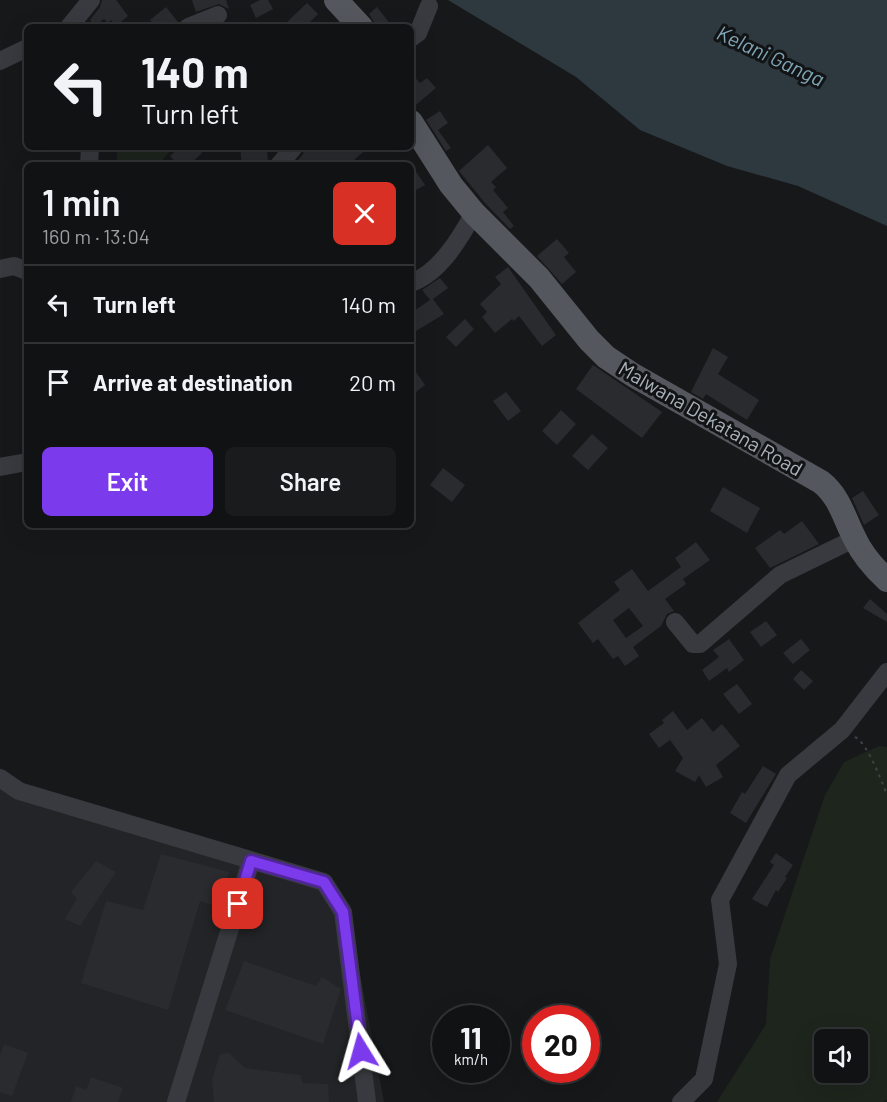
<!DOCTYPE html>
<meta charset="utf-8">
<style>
body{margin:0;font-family:Barlow,sans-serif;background:#1a1b1d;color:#f1f3f6;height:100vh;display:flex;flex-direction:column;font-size:22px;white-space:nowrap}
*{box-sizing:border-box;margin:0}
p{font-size:20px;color:#9c9ea0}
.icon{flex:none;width:33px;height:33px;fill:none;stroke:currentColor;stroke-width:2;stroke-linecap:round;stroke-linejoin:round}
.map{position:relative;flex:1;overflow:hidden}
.details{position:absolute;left:24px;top:162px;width:390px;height:366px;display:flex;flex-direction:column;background:#111214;border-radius:9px;box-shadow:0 6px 24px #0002,0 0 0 2px #303234}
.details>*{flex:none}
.guide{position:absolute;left:24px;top:24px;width:390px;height:126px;border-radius:9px;box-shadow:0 6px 24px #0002,0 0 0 2px #303234;background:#111214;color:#f1f3f6;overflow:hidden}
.controls{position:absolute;left:814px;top:1029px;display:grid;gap:12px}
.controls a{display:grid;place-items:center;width:54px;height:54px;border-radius:9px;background:#111214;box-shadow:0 6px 24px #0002,0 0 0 2px #303234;font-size:30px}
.speed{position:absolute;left:432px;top:1005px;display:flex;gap:12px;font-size:30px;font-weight:700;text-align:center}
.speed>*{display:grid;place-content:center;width:78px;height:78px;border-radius:50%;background:#111214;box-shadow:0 6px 24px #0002,0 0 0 2px #303234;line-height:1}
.speed small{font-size:15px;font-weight:400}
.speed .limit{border:9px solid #d22;background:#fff;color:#111}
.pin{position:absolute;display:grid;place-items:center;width:51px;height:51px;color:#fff;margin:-26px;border-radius:12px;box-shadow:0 3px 9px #0006}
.me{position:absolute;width:66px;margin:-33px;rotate:352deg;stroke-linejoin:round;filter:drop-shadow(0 0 4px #0008)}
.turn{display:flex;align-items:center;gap:21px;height:126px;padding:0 18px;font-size:27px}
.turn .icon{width:78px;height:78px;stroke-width:2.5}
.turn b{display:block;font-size:42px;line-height:51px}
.round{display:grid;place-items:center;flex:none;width:63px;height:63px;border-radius:9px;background:#1a1b1d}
.head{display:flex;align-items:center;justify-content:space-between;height:102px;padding:0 18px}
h1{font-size:36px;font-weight:600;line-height:45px}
.cta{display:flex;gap:12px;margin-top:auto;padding:12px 18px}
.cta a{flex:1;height:69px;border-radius:9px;background:#7c3aed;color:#fff;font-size:24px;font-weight:600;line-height:69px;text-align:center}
.cta a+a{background:#1a1b1d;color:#f1f3f6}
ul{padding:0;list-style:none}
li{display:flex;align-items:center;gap:18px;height:78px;padding:0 18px;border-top:2px solid #303234}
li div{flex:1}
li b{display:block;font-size:22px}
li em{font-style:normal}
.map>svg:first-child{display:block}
</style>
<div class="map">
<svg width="887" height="1102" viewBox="0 0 887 1102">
<rect width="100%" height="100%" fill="#17181a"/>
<path fill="#232427" d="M 0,768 L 22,785 L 326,875 L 349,915 L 384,1102 L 0,1102 Z"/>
<path fill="#1d251d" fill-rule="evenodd" d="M 97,147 L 174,147 L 158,165 L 117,165 L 117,150 L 97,150 Z
M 879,746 L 887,747 L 887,1100 L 883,1102 L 717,1102 L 766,1024 L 770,959 L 825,795 L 844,762 ZM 825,1040 L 858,1040 L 858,1072 L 825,1072 Z"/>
<path fill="#2d393e" d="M 448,0 L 887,0 L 887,226 L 798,186 L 727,166 L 640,130 L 576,77 Z"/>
<path fill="#2a2b2e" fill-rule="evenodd" d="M 102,0 L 116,0 L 128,16 L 116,26 L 111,20 L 108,23 L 104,19 L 95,26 L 90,20 L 100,7 Z
M 192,0 L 226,0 L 229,9 L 219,4 L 196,12 Z
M 260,0 L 268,0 L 273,9 L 256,18 L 250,5 Z
M 307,3 L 318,14 L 305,27 L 293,27 L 288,21 Z
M 166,7 L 178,22 L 177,27 L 156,27 L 150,20 Z
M 377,7 L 388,21 L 380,27 L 377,27 L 369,14 Z
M 411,73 L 420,83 L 427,78 L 436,88 L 412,108 Z
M 440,111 L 448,123 L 438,130 L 451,148 L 446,151 L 426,120 Z
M 488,145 L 507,168 L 491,182 L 496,187 L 493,190 L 508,208 L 503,212 L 514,226 L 510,229 L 485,203 L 459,171 Z
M 180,147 L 196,147 L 202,153 L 189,165 L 178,165 L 170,156 Z
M 240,147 L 267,147 L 268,165 L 242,165 Z
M 305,147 L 369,147 L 348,165 L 325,165 L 322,161 L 316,165 L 294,165 L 303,154 Z
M 411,164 L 425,185 L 411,193 Z
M 557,239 L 569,253 L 564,257 L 576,272 L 562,284 L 537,256 Z
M 508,267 L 556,335 L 542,346 L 519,316 L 514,321 L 512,319 L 495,333 L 482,317 L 487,312 L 480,304 L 501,284 L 495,277 Z
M 440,278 L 448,288 L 433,299 L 444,314 L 411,334 L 411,313 L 430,300 L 422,290 Z
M 465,319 L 474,329 L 456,347 L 446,337 Z
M 713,348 L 728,357 L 718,374 L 759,400 L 747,420 L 706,394 L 703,399 L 691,392 Z
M 411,365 L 425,385 L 411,396 Z
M 593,365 L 662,412 L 642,438 L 576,389 Z
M 506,392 L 521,411 L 508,421 L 493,401 Z
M 561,410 L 576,424 L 557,445 L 542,431 Z
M 592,434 L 608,448 L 588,470 L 572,456 Z
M 443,468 L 465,485 L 452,502 L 430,485 Z
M 723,487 L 760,508 L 747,533 L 710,511 Z
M 863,491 L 879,515 L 864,525 L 852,498 Z
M 802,521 L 819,544 L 770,568 L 755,548 L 780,530 L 784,534 Z
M 696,542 L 710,560 L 683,579 L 686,584 L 665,599 L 674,611 L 667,614 L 661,626 L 633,647 L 639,656 L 625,666 L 618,656 L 613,659 L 598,639 L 593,643 L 578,623 L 620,590 L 614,582 L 632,569 L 648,591 L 681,567 L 675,558 ZM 629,608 L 643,626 L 626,638 L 613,620 Z
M 870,599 L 887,614 L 887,622 L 863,608 Z
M 766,621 L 777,635 L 761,647 L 750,632 Z
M 729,639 L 744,660 L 729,672 L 727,668 L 709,681 L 702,670 L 719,657 L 713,650 Z
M 801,639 L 810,650 L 793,664 L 783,653 Z
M 801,670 L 813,681 L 804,690 L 793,679 Z
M 737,684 L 752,704 L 739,714 L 723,694 Z
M 673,711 L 687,730 L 702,718 L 713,732 L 722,724 L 740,746 L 716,765 L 723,777 L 706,787 L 699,775 L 695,782 L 675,771 L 683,758 L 670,740 L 659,748 L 649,734 L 664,723 L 662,720 Z
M 763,766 L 776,774 L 746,823 L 730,813 L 742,792 L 745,794 Z
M 776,853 L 793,865 L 785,877 L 787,878 L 778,892 L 776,890 L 767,907 L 752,899 L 774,865 L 770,862 Z
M 161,854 L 229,872 L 218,907 L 200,901 L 168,1010 L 81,983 L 106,901 L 143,910 Z
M 96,861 L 116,872 L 80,926 L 65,919 L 77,898 L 71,892 Z
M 244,961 L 316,986 L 322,977 L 341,989 L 323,1044 L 225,1010 Z
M 4,1044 L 28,1053 L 12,1096 L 0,1092 L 0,1056 Z
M 229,1053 L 245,1068 L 300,1075 L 303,1083 L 328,1084 L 329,1102 L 214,1102 L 212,1079 L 220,1054 Z
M 91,1077 L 123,1088 L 118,1102 L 71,1102 L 76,1086 L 86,1090 Z"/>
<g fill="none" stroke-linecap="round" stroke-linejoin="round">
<path stroke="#3e4146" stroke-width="2" stroke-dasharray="3 4.5" stroke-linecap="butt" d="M 855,737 C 868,744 881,780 887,795"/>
<path stroke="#383a3f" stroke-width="18" d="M 69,27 L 91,0
M 188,27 L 218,15
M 411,38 L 418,33 L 429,6
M 0,61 L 27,48
M 89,165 L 90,147
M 279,165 L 294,147
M 0,269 L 14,266 L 27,271
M 411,283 C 440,272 459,240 474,213
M 0,467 L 27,462
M 675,622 L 693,644 L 700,644 L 780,575 L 854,539
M 0,778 L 19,791 L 324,882 L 343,912 L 367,1102
M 176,1102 L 251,861
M 681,1102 L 704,1079 L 728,964 L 720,900 L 788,775 L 842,730 L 887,672"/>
<path stroke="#54585e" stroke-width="24" d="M 336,0 L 361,27
M 411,122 L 451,185 L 474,213 L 539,278 L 589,340 L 606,357 L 633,375 L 821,482 C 840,497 844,518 855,539 C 863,556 874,568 887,580"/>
</g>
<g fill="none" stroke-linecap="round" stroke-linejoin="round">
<g stroke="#51269a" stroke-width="15">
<path id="route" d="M 238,904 L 251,861 L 324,882 L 343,912 L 361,1051"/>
</g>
<use href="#route" stroke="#7c3aed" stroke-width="10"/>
</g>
<g text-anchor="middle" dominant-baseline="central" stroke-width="6" stroke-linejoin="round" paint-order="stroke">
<g font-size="20" fill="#a9b1ba" stroke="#121315">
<text transform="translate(711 418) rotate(30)">Malwana Dekatana Road</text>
</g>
<g font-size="21" font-style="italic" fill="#7fa5b6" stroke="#121315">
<text transform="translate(771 55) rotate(25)">Kelani Ganga</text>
</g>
</g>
</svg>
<div class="controls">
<a><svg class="icon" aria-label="sound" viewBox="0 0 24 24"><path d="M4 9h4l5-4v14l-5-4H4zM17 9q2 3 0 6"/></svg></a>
</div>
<div class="speed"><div>11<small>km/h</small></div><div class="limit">20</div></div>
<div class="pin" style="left:238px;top:904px;background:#d93025"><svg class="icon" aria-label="arrive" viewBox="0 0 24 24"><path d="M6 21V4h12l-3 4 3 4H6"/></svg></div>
<svg class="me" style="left:361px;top:1051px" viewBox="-20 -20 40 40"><path d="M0-17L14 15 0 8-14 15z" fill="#7c3aed" stroke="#fff" stroke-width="4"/></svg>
<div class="guide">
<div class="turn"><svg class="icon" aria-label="left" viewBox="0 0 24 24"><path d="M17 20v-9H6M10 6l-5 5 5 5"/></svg><div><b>140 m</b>Turn left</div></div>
</div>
<section class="details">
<div class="head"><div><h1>1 min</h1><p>160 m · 13:04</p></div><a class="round" style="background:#d93025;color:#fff"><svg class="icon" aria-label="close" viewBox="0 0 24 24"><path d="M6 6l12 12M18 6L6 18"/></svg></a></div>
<ul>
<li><svg class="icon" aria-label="left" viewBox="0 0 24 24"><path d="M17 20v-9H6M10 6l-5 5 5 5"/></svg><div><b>Turn left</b></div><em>140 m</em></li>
<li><svg class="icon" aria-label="arrive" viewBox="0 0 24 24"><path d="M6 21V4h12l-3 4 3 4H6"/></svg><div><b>Arrive at destination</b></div><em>20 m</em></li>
</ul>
<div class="cta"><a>Exit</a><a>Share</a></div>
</section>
</div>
